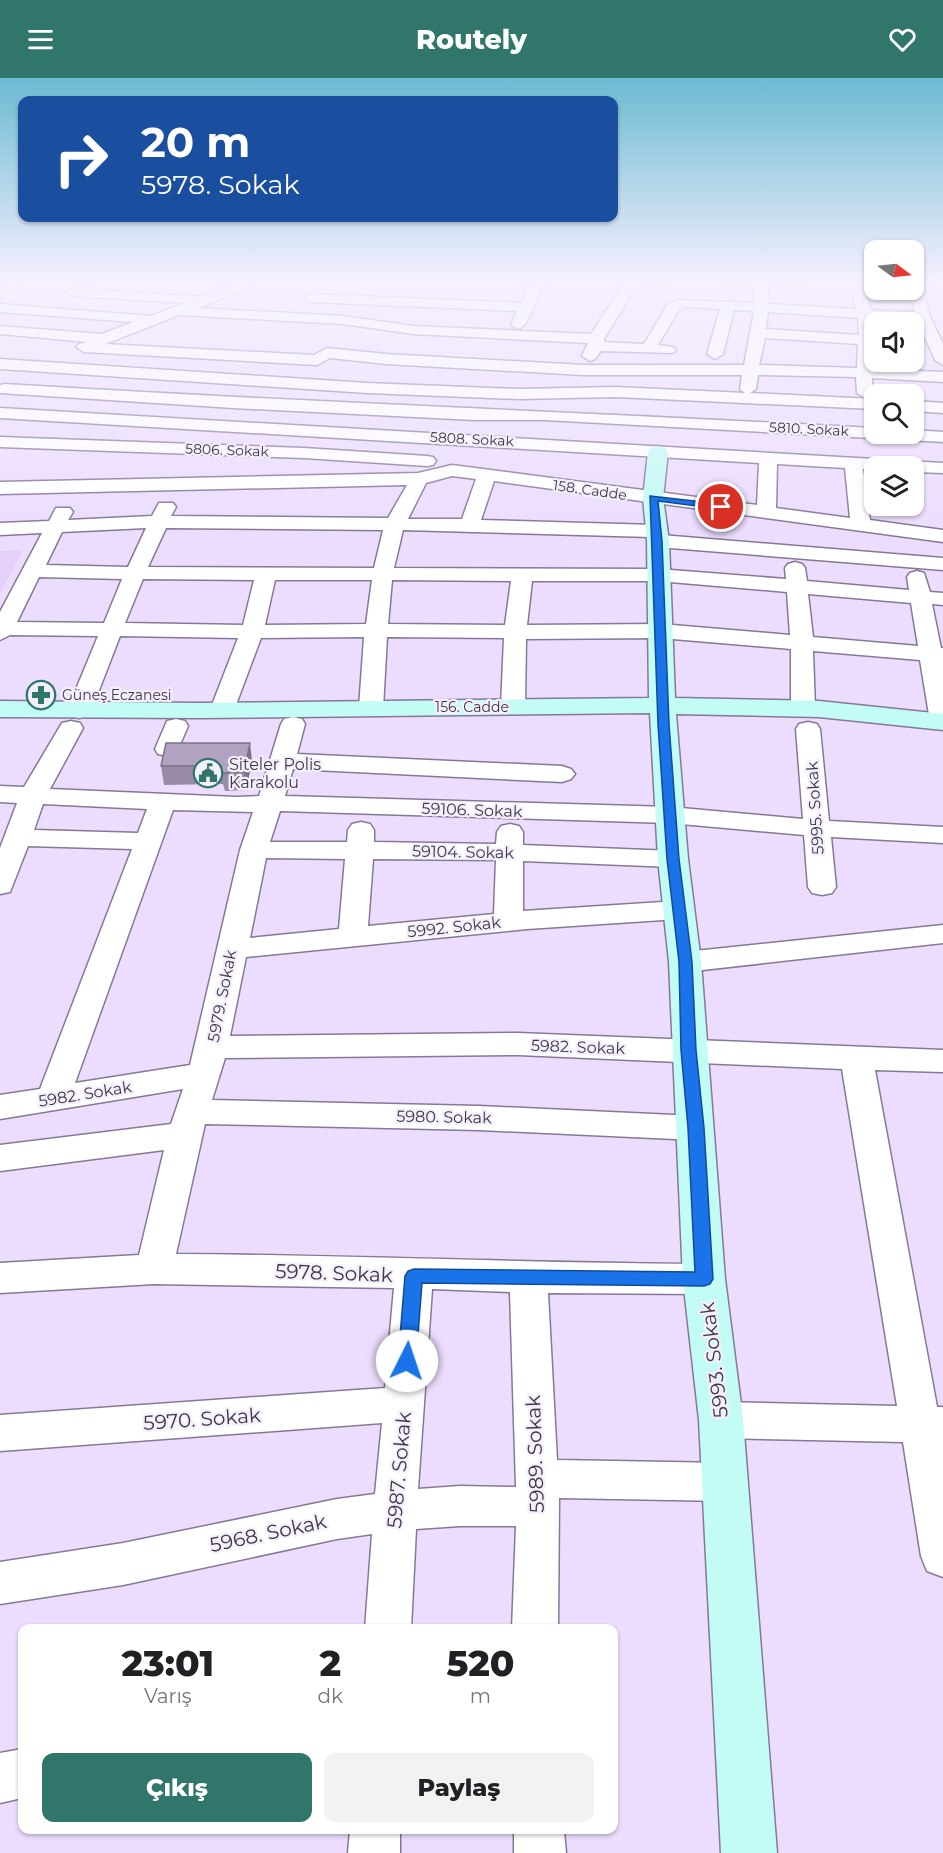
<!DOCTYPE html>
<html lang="tr">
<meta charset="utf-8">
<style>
body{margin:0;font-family:Montserrat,sans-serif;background:#f2f2f2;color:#202124;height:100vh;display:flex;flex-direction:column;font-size:22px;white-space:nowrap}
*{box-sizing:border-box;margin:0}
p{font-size:20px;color:#757577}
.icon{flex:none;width:33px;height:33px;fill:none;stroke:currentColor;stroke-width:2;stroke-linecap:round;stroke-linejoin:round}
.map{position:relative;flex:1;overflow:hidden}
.drawer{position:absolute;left:18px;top:1546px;width:600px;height:210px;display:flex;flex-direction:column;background:#fff;border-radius:12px;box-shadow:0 2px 4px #0004}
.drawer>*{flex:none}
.hud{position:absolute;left:18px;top:18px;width:600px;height:126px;border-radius:12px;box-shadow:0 2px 4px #0004;background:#1a4fa0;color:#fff;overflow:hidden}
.needle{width:39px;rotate:105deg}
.buttons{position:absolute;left:864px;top:162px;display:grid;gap:12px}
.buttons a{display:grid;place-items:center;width:60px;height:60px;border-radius:12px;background:#fff;box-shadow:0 2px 4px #0004;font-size:30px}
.pin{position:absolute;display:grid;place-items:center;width:51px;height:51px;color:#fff;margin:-26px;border:3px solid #fff;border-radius:50%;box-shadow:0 2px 6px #0007}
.me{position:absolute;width:66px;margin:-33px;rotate:4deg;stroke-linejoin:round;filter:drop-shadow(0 0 4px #0008)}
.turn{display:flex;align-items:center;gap:21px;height:126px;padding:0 24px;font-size:27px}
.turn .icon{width:78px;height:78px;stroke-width:2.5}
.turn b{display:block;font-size:42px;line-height:51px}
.eta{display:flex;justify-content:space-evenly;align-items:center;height:102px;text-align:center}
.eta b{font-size:36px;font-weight:800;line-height:42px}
.button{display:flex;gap:12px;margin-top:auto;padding:12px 24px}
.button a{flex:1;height:69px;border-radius:12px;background:#30766b;color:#fff;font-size:24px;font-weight:800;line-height:69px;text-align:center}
.button a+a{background:#f2f2f2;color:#202124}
header{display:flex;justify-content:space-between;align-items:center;height:78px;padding:0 24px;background:#30766b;color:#fff;font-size:27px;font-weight:800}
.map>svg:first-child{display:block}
</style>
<header><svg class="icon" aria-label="menu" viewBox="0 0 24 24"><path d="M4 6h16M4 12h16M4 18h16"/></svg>Routely<svg class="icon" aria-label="heart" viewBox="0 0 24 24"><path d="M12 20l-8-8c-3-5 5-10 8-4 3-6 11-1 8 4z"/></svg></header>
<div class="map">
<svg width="943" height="1775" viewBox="0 0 943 1775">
<rect width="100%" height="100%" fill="#ecddff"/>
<path fill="#e4d1fa" d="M 23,472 L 0,516 L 0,473 Z"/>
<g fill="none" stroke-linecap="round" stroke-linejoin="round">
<g stroke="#867897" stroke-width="3">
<path id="street" d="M 13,202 L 30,202 L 0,221 L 0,211 Z
M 245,202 L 266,202 L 199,230 L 343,238 L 413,248 L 591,256 L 623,207 L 619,202 L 675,202 L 668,206 L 635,210 L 604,261 L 604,264 L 644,266 L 668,226 L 677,222 L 754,225 L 754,208 L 721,206 L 714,202 L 874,205 L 874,212 L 879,212 L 768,208 L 769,226 L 856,231 L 853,217 L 860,213 L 867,217 L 871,232 L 915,234 L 909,212 L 914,212 L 914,202 L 921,202 L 930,239 L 943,266 L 943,287 L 935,282 L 918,243 L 872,240 L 874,258 L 873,291 L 943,294 L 943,304 L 872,300 L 873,315 L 865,320 L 857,315 L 856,299 L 758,297 L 756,311 L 750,315 L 874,321 L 874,331 L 616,319 L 519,321 L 367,315 L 0,291 L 0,281 L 367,305 L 519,311 L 616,309 L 745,315 L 740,311 L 742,297 L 583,297 L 386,286 L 330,280 L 317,287 L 84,274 L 76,269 L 79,266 L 87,264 L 0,256 L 0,248 L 102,256 L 133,244 L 0,234 L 0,226 L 151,238 L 184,225 L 74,218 L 67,214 L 74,210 L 201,219 ZM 684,229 L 720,231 L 707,276 L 715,281 L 723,276 L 734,232 L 754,233 L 744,287 L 583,287 L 386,276 L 327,270 L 314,277 L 105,266 L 179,237 L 343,246 L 413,256 L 588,265 L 582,278 L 590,283 L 595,281 L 601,273 L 673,275 L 676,272 L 673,269 L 658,267 L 679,232 ZM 768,234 L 858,240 L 859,257 L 766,251 ZM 765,260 L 858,266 L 857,290 L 759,287 Z
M 532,202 L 546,202 L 525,247 L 518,251 L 511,247 L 517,233 L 311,224 L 304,220 L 311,216 L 521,225 Z
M 5,306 C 295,324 584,334 874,350 L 874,356 L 914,356 L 914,352 L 943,354 L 943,364 L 545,342 L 475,342 L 233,330 L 0,315 L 0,307 Z
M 914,323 L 943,325 L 943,335 L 914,333 Z
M 0,330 L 943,385 L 943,395 L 914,394 L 914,388 L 863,391 L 870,442 L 943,452 L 943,464 L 494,403 L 481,442 L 655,447 L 662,449 L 665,453 L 661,457 L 943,480 L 943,492 L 658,469 L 651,467 L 648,463 L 651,459 L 403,452 L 394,490 L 658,491 L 786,501 L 785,490 L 788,486 L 795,484 L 802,486 L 805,490 L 807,503 L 909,512 L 907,499 L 910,495 L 917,493 L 924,495 L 930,514 L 943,515 L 943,527 L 932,526 L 941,570 L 943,570 L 943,650 L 933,648 L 930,643 L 920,582 L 813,573 L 815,630 L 811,635 L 803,637 L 795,635 L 791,630 L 791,571 L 661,560 L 526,561 L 525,628 L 521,633 L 513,635 L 505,633 L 501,628 L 504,560 L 387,559 L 383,630 L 379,635 L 371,637 L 363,635 L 359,630 L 364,559 L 261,560 L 234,632 L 230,637 L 222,639 L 214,637 L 210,632 L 238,560 L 120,558 L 91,633 L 87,638 L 79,640 L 71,638 L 67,633 L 98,558 L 10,557 L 0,562 L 0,534 L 42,455 L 0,457 L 0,445 L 49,443 L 56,430 L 70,430 L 73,434 L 68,442 L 152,438 L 159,425 L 173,425 L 176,429 L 171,438 L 388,440 L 407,407 L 0,416 L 0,404 L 418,395 L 452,387 L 757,427 L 759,385 L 0,340 ZM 777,386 L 845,390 L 850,440 L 776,430 ZM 452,398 L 476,401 L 462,441 L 408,441 L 426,405 ZM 146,450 L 128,489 L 46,487 L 62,454 ZM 166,450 L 383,452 L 374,490 L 148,489 ZM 39,499 L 122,501 L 104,545 L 17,544 ZM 143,501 L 254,502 L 243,547 L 125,545 ZM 275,502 L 372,502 L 366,546 L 265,547 ZM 392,502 L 511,503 L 505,547 L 388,546 ZM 532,503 L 658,503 L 787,514 L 790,557 L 661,546 L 527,547 ZM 808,516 L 911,525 L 918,568 L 813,559 Z
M 0,359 L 304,370 L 427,378 L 433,379 L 436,383 L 433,387 L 427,388 L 304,380 L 0,369 Z
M 293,639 L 302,641 L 305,646 L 297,676 L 562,688 L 571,691 L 575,696 L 571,701 L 562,704 L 293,691 L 285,718 L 670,729 L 803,741 L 796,651 L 799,646 L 808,644 L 817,646 L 820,651 L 829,743 L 943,749 L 943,765 L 831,759 L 836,809 L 832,815 L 822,817 L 812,815 L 808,809 L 804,757 L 670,745 L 280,733 L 270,764 L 347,764 L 348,752 L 352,746 L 361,744 L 370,746 L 374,752 L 374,764 L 496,766 L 497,754 L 501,748 L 510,746 L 519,748 L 523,754 L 523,767 L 673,773 L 683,775 L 687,781 L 683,787 L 673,789 L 523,783 L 523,833 L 678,823 L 688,826 L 692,832 L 688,838 L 678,841 L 527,851 L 246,879 L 230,958 L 518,955 L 943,972 L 943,994 L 875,992 L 937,1329 L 943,1329 L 943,1499 L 927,1493 L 921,1478 L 903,1364 L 721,1360 L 707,1355 L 701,1342 L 707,1329 L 721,1324 L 897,1328 L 842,991 L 518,977 L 225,980 L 212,1022 L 479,1028 L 696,1038 L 708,1041 L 713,1050 L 708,1059 L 696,1062 L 479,1052 L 205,1046 L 176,1176 C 352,1177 528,1185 704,1186 L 717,1190 L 723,1201 L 717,1212 L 704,1216 L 548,1215 L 557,1382 L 726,1385 L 741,1390 L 747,1404 L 741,1418 L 726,1423 L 559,1420 L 558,1551 L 512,1551 L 516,1448 L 460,1448 L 416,1451 L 411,1551 L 365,1551 L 372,1456 L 337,1461 L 123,1507 L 0,1526 L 0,1484 L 123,1465 L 337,1421 L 375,1416 L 382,1345 L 0,1373 L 0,1337 L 385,1310 L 394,1210 L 154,1206 L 0,1215 L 0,1185 L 139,1177 L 164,1072 L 0,1093 L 0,1067 L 171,1046 L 183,1011 L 0,1041 L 0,1017 L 40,1011 L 132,771 L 28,768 L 10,814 L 0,816 L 0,770 L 17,725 L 0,724 L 0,708 L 24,709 L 62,645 L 71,643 L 80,645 L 83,650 L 50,711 L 236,719 L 259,718 L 281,646 L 284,641 ZM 43,726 L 147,731 L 138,755 L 34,752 ZM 173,732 L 253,734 L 240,772 L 190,987 L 75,1005 ZM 266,780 L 345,781 L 339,851 L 250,860 ZM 373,781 L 496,782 L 494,836 L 368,848 ZM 432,1211 L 510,1214 L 516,1409 L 460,1408 L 418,1411 Z
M 176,641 L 185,643 L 188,648 L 176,676 L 167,678 L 158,676 L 155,671 L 167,643 Z
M 943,847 L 943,865 L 685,894 L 674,891 L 670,884 L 674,877 L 685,874 Z
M 22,1671 L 22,1720 L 0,1725 L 0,1675 Z
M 350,1752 L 400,1752 L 400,1775 L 348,1775 Z
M 514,1752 L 564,1752 L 566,1775 L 514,1775 Z"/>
</g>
<g stroke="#867897" stroke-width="3">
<path id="secondary" d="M 658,368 L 665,370 L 668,374 L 663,420 L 669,463 L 675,620 L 819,623 L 943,636 L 943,652 L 819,639 L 676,636 L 688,781 L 701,884 L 725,1201 L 743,1342 L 777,1775 L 721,1775 L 699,1342 L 683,1201 L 669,884 L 658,781 L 650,635 L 200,640 L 0,639 L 0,623 L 200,625 L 649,620 L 647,463 L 643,420 L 648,374 L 651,370 Z"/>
</g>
<use href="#street" fill="#fff" fill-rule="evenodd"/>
<use href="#secondary" fill="#c2fcf4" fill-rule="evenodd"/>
</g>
<path fill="#988ba7" d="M 252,683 L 246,712 L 225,713 L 223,706 L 164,707 L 161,688 Z"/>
<path fill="#7c7188" d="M 250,665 L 252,683 L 246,712 L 244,694 Z"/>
<path fill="#b1a2c2" stroke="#7c7188" stroke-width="1.5" d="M 166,665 L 250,665 L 244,694 L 222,695 L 221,688 L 161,688 Z"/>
<linearGradient id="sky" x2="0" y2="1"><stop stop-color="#6bbad2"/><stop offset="0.45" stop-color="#f6f0ff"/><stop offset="1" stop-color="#f6f0ff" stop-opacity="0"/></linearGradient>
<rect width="943" height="451" fill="url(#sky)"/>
<path fill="#1a73e8" stroke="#114b97" stroke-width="1.5" d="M 650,418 L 721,426 L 725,429 L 721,431 L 658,423 L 662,463 L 669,646 L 679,781 L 692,884 L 696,972 L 704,1050 L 713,1201 L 710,1206 L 704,1208 L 422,1205 L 416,1283 L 414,1289 L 407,1291 L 401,1289 L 398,1283 L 405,1198 L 408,1193 L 414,1191 L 695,1194 L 688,1050 L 681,972 L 679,884 L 667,781 L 658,646 Z"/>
<defs>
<g id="pharmacy-ring" transform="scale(1.5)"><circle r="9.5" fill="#f5effd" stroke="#30766b" stroke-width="1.5"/><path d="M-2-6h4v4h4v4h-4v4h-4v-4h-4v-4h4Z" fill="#30766b"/></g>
<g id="civic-ring" transform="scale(1.5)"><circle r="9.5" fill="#f5effd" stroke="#30766b" stroke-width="1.5"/><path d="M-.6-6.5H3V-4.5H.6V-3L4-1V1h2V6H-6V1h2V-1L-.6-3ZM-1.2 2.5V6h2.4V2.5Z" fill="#30766b"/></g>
</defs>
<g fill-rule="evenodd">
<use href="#pharmacy-ring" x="41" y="617"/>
<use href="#civic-ring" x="208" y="695"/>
</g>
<g text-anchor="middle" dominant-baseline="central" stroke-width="4.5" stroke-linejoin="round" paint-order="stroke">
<g font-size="14" fill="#3e3845" stroke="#f5effd">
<text transform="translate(809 351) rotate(3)">5810. Sokak</text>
<text transform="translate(472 361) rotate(3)">5808. Sokak</text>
<text transform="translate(227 372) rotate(2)">5806. Sokak</text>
<text transform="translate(590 412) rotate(8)">158. Cadde</text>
<text x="472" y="629">156. Cadde</text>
</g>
<g font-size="14" fill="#3e3845" stroke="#f5effd" text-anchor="start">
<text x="62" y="617">Güneş Eczanesi</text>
</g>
<g font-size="16" fill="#3e3845" stroke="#f5effd" text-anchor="start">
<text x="229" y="686">Siteler Polis<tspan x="229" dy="18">Karakolu</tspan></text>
</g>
<g font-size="16" fill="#3e3845" stroke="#f5effd">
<text transform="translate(815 730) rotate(-94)">5995. Sokak</text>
<text transform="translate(472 732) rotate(2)">59106. Sokak</text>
<text transform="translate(463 774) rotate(1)">59104. Sokak</text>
<text transform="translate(454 849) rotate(-6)">5992. Sokak</text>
<text transform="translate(222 918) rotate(-79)">5979. Sokak</text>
<text transform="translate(578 969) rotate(2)">5982. Sokak</text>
<text transform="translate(85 1016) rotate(-9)">5982. Sokak</text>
<text transform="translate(444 1039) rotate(1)">5980. Sokak</text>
</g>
<g font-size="20" fill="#3e3845" stroke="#f5effd">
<text transform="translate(334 1195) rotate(2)">5978. Sokak</text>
<text transform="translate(714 1282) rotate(-97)">5993. Sokak</text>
<text transform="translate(202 1341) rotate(-4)">5970. Sokak</text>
<text transform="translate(535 1376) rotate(-92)">5989. Sokak</text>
<text transform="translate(399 1392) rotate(-85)">5987. Sokak</text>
<text transform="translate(268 1455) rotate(-12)">5968. Sokak</text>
</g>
</g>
</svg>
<div class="buttons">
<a><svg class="needle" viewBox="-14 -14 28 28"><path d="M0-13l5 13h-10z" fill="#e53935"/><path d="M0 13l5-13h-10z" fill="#757577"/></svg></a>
<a><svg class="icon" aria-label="sound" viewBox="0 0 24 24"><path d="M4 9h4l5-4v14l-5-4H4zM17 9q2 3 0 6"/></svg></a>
<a><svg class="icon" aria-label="search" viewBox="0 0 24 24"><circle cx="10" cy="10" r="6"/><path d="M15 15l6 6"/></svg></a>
<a><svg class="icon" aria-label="layers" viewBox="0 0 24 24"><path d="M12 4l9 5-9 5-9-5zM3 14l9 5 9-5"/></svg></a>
</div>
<div class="pin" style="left:721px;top:429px;background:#d93025"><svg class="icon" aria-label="arrive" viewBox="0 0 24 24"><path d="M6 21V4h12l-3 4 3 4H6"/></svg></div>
<svg class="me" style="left:407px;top:1283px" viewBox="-20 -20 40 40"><circle r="19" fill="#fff"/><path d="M0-13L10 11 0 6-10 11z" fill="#1a73e8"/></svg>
<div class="hud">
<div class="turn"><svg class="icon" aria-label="right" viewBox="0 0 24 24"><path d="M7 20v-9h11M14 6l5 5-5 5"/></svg><div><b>20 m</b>5978. Sokak</div></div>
</div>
<section class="drawer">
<div class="eta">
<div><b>23:01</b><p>Varış</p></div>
<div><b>2</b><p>dk</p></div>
<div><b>520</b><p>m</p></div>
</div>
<div class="button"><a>Çıkış</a><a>Paylaş</a></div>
</section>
</div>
